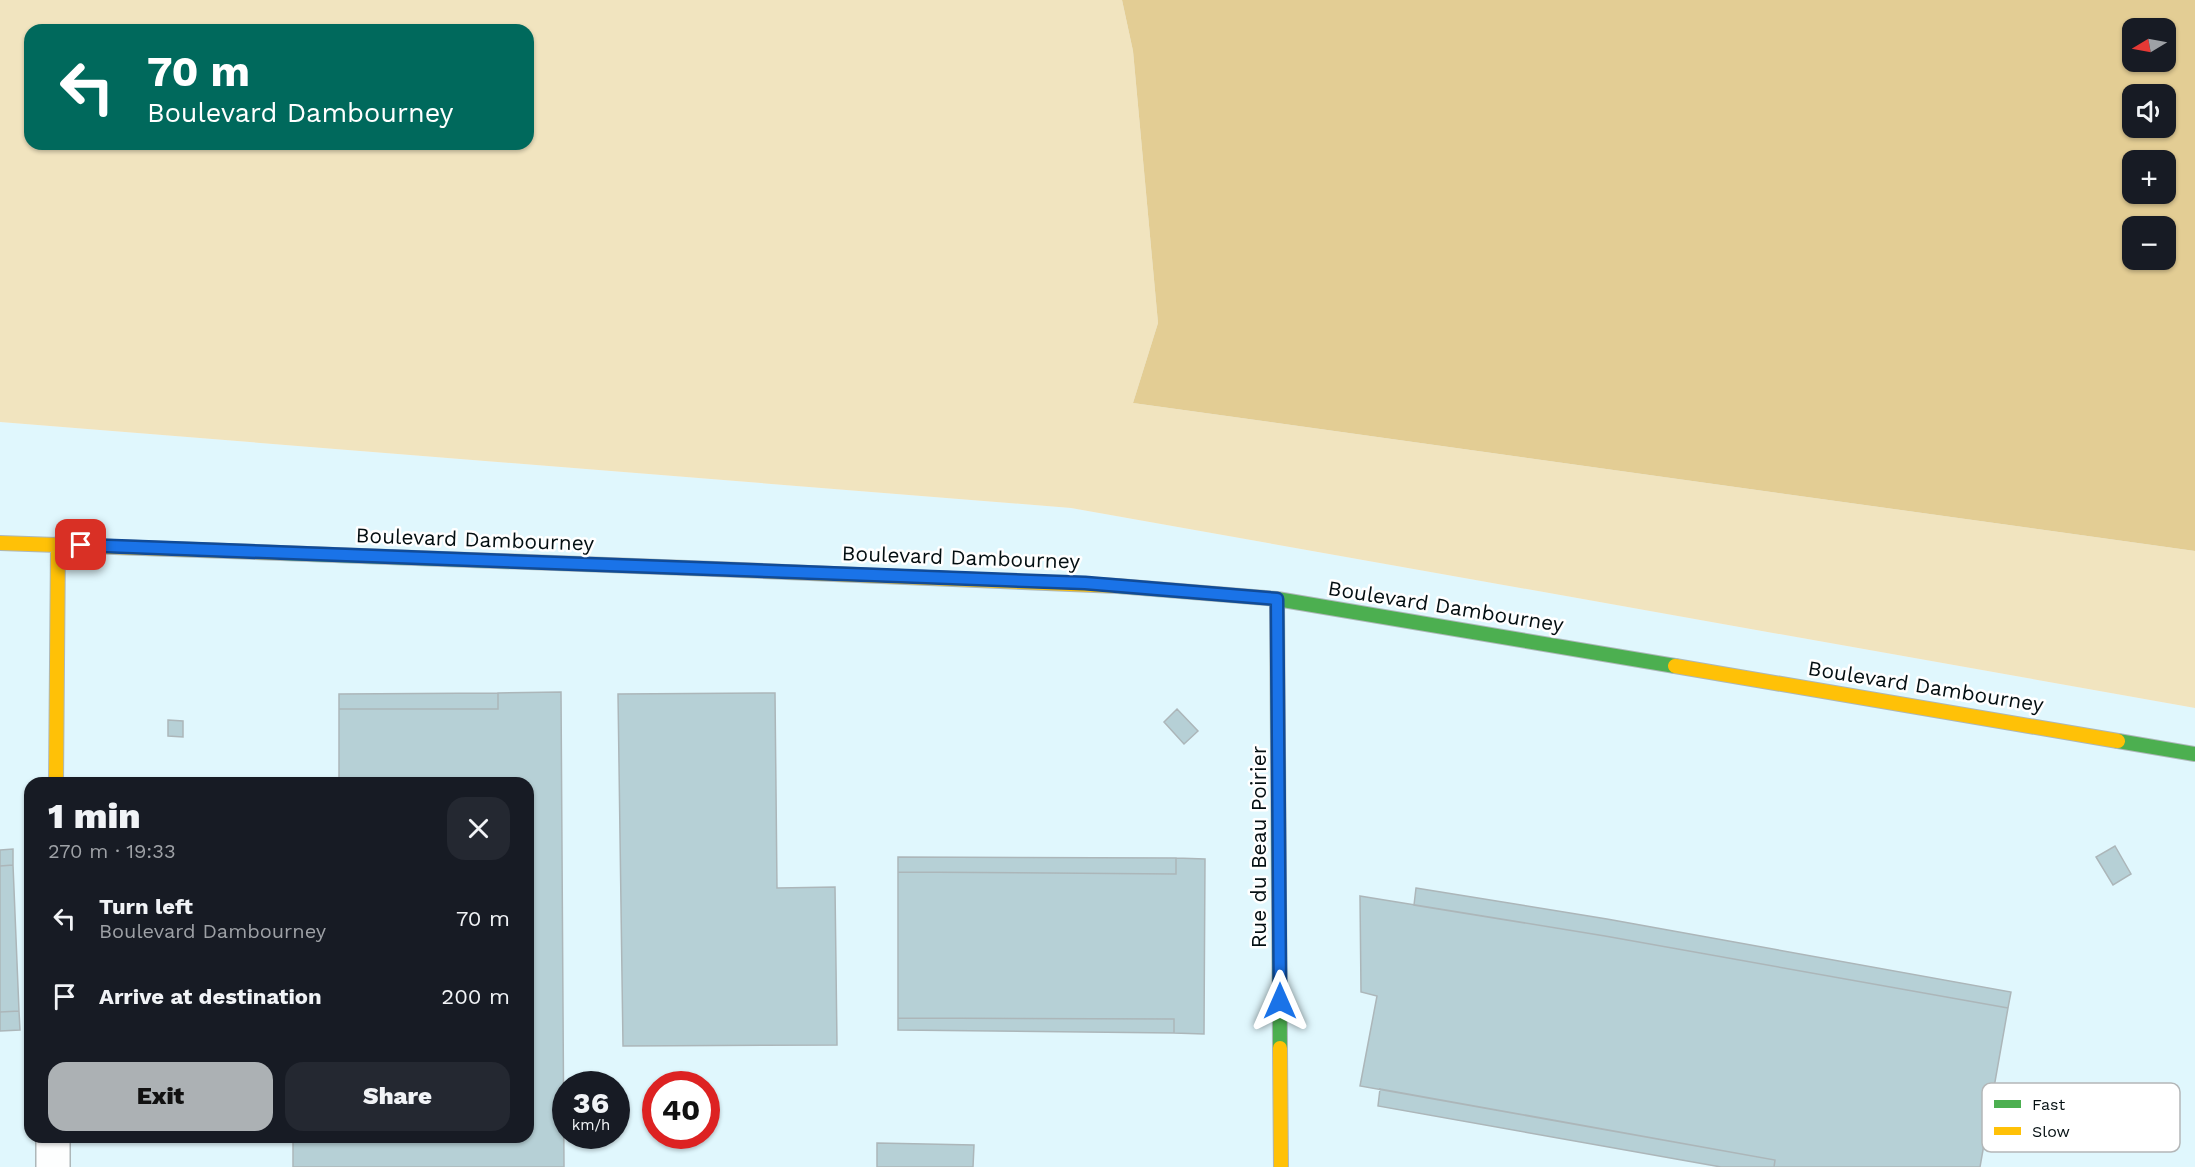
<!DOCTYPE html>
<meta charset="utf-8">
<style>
body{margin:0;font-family:"Work Sans",sans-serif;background:#242831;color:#f1f3f6;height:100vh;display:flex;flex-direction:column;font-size:22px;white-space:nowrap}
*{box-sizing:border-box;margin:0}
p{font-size:20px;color:#9ea1a6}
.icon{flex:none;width:33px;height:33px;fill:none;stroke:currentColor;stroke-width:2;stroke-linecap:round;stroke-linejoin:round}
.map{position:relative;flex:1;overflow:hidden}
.sheet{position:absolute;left:24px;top:777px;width:510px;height:366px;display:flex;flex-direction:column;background:#171b24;border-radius:18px;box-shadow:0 2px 4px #0004}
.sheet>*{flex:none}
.top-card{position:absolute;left:24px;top:24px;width:510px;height:126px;border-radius:18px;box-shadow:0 2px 4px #0004;background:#00695c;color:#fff;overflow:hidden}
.needle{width:39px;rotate:260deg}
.controls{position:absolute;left:2122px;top:18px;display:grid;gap:12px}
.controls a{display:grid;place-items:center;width:54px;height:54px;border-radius:12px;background:#171b24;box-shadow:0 2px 4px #0004;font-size:30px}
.speed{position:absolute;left:552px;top:1071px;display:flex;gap:12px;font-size:30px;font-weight:700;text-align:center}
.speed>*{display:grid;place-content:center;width:78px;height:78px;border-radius:50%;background:#171b24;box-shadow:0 2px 4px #0004;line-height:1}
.speed small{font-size:15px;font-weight:400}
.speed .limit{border:9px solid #d22;background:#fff;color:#111}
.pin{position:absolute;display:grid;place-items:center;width:51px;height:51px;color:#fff;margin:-26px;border-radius:12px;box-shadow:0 3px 9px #0006}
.me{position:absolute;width:66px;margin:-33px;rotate:0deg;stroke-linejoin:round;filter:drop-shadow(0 0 4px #0008)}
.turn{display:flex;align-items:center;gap:21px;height:126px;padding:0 24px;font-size:27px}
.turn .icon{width:78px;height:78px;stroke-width:2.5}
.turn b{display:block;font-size:42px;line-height:51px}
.round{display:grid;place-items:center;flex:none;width:63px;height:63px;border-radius:18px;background:#242831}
.summary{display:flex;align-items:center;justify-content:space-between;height:102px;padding:0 24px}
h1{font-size:36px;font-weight:800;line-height:45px}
.cta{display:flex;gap:12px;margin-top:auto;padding:12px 24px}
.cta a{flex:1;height:69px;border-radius:18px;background:#acb1b4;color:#111;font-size:24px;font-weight:800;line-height:69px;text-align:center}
.cta a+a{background:#242831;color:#f1f3f6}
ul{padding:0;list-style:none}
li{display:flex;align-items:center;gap:18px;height:78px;padding:0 24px}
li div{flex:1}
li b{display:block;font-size:22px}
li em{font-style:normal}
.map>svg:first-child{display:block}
</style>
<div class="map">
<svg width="2195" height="1167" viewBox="0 0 2195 1167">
<rect width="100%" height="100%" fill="#f0f8fa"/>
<path fill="#e0f7fd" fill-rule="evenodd" d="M 0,422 L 1071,508 L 2195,708 L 2195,1167 L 0,1167 ZM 30,783 L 528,783 L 528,1137 L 30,1137 ZM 566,1084 L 616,1084 L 616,1136 L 566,1136 ZM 656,1084 L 706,1084 L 706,1136 L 656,1136 Z"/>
<path fill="#f1e4bf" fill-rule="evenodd" d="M 0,0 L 1122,0 L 1133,51 L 1158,323 L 1133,403 L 2195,551 L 2195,708 L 1071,508 L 0,422 ZM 30,30 L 528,30 L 528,144 L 30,144 Z"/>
<path fill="#e3cd94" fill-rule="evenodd" d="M 1122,0 L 2195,0 L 2195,551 L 1133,403 L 1158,323 L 1133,51 ZM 2133,28 L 2166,28 L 2166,62 L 2133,62 ZM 2133,94 L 2166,94 L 2166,128 L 2133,128 ZM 2133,160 L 2166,160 L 2166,194 L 2133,194 ZM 2133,226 L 2166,226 L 2166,260 L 2133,260 Z"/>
<path fill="#b6d0d6" stroke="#acb6b9" stroke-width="1.5" d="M 561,692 L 564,1167 L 293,1167 L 293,1137 L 528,1137 L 528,783 L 339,783 L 339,709 L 498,709 L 498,693 Z
M 498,693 L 498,709 L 339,709 L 339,694 Z
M 775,693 L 777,888 L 835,887 L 837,1045 L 623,1046 L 618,694 Z
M 1177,709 L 1198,731 L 1184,744 L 1164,722 Z
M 168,720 L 183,721 L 183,737 L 168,736 Z
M 2115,846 L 2131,874 L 2113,885 L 2096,857 Z
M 13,849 L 13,865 L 0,866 L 0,850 Z
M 898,857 L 1176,858 L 1176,874 L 898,872 Z
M 1176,858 L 1205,859 L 1204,1034 L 1174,1033 L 1174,1019 L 898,1018 L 898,872 L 1176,874 Z
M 13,865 L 19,1011 L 0,1012 L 0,866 Z
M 1416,888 L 1607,919 L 2011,992 L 2008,1008 L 1605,936 L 1414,905 Z
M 1360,896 L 1605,936 L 2008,1008 L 1980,1167 L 1774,1167 L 1775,1160 L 1360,1086 L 1377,996 L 1361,992 Z
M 19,1011 L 20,1030 L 0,1031 L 0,1012 Z
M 898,1018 L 1174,1019 L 1174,1033 L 898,1030 Z
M 1380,1089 L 1775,1160 L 1774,1167 L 1721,1167 L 1378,1106 Z
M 877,1143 L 974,1145 L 973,1167 L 877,1167 Z"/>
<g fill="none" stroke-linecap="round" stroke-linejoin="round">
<g stroke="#adb7b9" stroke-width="36">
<path id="street" d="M 53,1167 L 53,1137"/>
</g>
<g stroke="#adb7b9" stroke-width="16">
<path id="fast" d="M 281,553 L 715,569
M 1118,586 L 1277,599 L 1675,666
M 1277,599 L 1280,1048
M 2118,741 L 2195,754"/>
</g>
<g stroke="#adb7b9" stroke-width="16">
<path id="slow" d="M 0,543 L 281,553
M 715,569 L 1118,586
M 1675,666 L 2118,741
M 56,783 L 58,544
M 1280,1048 L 1281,1167"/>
</g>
<use href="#street" stroke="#fdfefe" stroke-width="33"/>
<use href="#fast" stroke="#4caf50" stroke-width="14"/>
<use href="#slow" stroke="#ffc107" stroke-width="14"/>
</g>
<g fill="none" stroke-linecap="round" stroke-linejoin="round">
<g stroke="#114b97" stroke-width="15">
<path id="route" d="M 81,545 L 1085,583 L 1277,599 L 1280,1001"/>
</g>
<use href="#route" stroke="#1a73e8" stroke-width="10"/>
</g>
<g text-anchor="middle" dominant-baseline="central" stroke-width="5" stroke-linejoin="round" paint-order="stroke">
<g font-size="21" fill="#040f12" stroke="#fff">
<text transform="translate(475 539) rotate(2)">Boulevard Dambourney</text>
<text transform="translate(961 557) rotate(2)">Boulevard Dambourney</text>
<text transform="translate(1446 606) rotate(9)">Boulevard Dambourney</text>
<text transform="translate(1926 686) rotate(9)">Boulevard Dambourney</text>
<text transform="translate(1258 847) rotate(-90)">Rue du Beau Poirier</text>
</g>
</g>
<rect x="1982" y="1083" width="198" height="69" rx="9" fill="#fff" stroke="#b4b7b8" stroke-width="1.5"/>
<rect x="1994" y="1100" width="27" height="8" fill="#4caf50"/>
<rect x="1994" y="1127" width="27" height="8" fill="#ffc107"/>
<g font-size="16" fill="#040f12">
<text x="2032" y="1110">Fast</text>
<text x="2032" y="1137">Slow</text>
</g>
</svg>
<div class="controls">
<a><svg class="needle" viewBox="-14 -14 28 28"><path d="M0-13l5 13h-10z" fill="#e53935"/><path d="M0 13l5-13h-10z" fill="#9ea1a6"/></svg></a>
<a><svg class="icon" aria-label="sound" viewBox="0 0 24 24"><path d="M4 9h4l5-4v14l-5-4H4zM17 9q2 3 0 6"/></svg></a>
<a>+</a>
<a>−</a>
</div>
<div class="speed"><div>36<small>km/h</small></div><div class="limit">40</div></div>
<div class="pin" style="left:81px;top:545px;background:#d93025"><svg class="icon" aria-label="arrive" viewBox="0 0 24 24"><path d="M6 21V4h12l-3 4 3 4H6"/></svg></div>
<svg class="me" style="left:1280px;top:1001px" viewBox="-20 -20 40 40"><path d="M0-17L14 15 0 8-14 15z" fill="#1a73e8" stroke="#fff" stroke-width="4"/></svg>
<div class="top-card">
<div class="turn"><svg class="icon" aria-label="left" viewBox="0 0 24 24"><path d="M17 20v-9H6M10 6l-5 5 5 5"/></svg><div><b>70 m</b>Boulevard Dambourney</div></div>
</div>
<section class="sheet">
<div class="summary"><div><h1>1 min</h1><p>270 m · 19:33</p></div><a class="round"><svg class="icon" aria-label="close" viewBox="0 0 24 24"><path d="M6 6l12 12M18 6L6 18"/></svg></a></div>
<ul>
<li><svg class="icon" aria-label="left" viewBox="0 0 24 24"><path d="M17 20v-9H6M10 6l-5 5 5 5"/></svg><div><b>Turn left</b><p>Boulevard Dambourney</p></div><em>70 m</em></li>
<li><svg class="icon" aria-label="arrive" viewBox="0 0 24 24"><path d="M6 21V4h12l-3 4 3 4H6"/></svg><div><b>Arrive at destination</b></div><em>200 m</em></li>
</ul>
<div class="cta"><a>Exit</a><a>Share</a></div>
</section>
</div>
